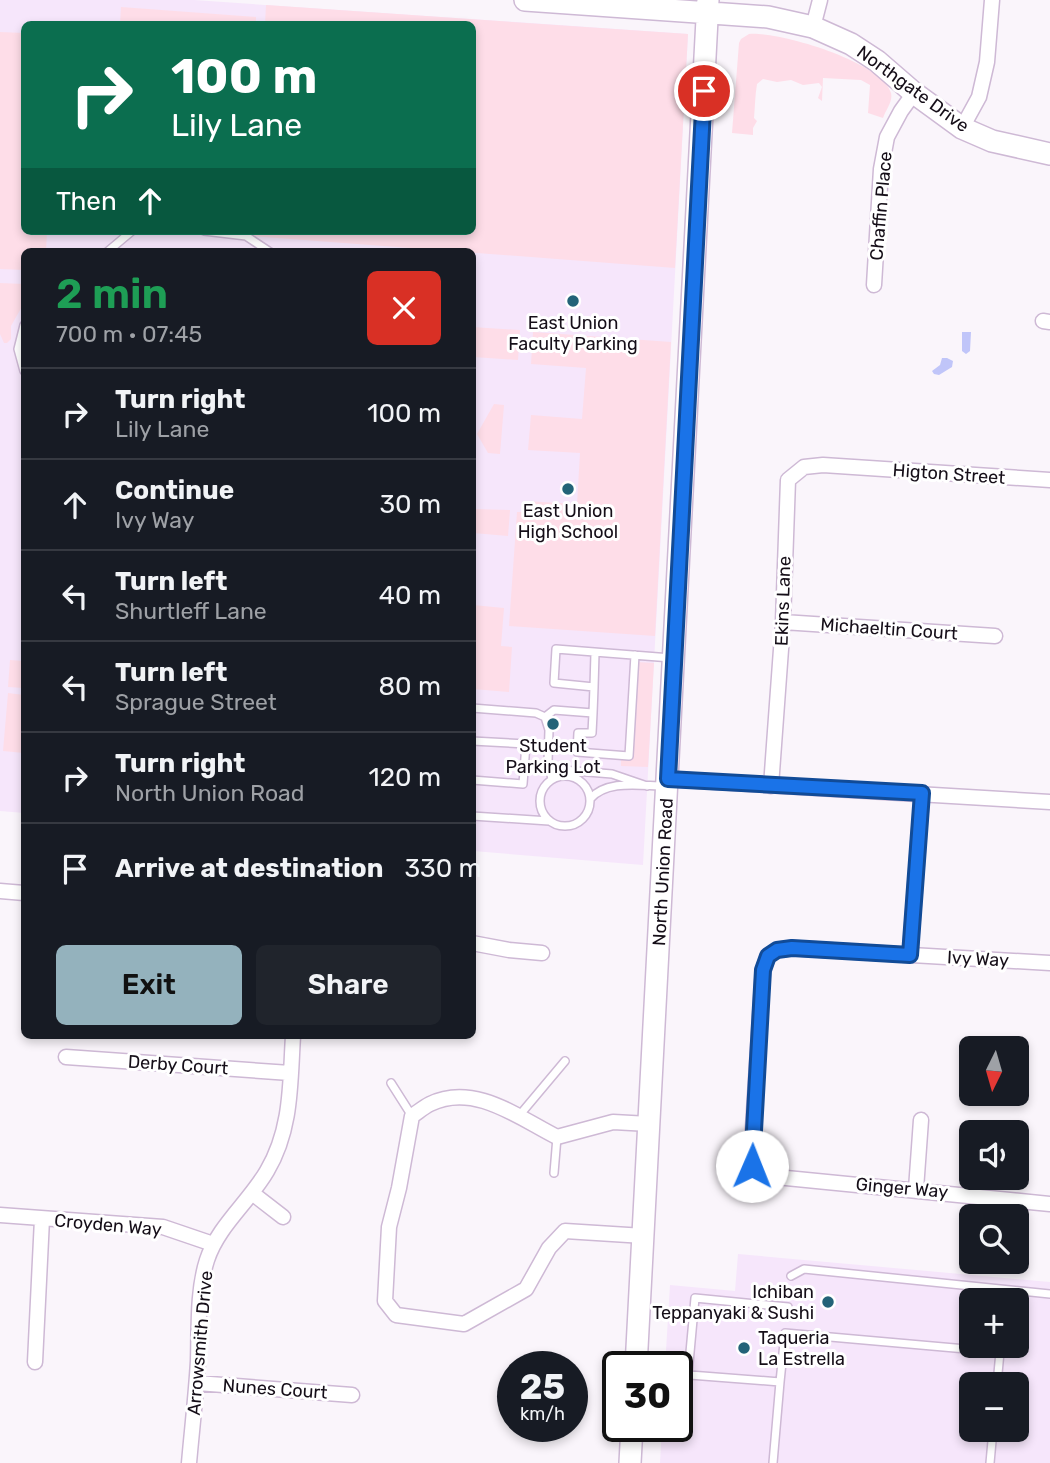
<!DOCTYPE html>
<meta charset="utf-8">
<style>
body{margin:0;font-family:Rubik,sans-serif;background:#20242c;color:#f1f3f6;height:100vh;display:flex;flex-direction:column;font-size:26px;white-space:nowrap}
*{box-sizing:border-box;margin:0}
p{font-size:23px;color:#9ea1a6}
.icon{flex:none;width:38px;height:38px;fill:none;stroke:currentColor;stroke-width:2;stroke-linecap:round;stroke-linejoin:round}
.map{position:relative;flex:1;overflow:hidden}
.details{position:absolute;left:21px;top:248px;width:455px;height:791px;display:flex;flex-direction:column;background:#171b24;border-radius:10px;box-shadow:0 4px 10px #0003}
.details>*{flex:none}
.hud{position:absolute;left:21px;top:21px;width:455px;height:214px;border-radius:10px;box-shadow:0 4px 10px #0003;background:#0b6e4f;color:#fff;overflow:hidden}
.needle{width:46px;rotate:185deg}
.controls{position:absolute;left:959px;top:1036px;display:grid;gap:14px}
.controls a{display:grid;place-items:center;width:70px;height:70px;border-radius:10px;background:#171b24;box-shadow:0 4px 10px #0003;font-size:35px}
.speed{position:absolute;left:497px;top:1351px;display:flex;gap:14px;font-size:35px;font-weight:700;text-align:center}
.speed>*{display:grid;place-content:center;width:91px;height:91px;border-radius:50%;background:#171b24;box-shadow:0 4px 10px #0003;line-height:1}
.speed small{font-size:18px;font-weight:400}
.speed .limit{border:4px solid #111;border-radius:10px;background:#fff;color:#111}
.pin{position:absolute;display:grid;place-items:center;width:60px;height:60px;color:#fff;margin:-30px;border:4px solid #fff;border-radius:50%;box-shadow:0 2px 7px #0007}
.me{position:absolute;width:77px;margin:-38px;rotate:1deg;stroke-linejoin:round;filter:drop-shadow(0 0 5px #0008)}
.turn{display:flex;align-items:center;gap:24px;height:147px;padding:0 35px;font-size:32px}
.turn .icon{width:91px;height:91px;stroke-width:2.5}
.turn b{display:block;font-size:49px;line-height:60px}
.then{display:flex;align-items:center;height:66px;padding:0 35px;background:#0003;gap:14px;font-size:26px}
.round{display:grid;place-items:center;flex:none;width:74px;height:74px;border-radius:10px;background:#20242c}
.headline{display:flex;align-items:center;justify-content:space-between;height:119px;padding:0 35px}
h1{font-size:42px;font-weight:600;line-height:52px;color:#1e9e55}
.button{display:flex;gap:14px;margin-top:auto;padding:14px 35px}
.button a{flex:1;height:80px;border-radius:10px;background:#94b2bd;color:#111;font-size:28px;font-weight:600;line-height:80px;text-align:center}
.button a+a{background:#20242c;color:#f1f3f6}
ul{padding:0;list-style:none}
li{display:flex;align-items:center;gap:21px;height:91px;padding:0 35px;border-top:2px solid #363941}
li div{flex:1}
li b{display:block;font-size:26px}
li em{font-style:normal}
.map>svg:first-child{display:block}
</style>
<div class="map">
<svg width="1050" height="1463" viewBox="0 0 1050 1463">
<rect width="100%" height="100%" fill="#faf5fb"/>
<path fill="#f6e6fb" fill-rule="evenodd" d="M 0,0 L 194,0 L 688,34 L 643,865 L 473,851 L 472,252 L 24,252 L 24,813 L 0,811 ZM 24,24 L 472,24 L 472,231 L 24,231 Z
M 738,1254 L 1050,1282 L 1050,1463 L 660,1463 L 662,1426 L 677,1426 L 677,1367 L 665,1367 L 670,1285 L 735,1291 ZM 971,1300 L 1017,1300 L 1017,1346 L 971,1346 ZM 971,1384 L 1017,1384 L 1017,1430 L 971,1430 Z"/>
<path fill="#fedde8" d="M 266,5 L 688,34 L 675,268 L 252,236 L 247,231 L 472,231 L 472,24 L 265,24 Z
M 121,7 L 256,17 L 256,24 L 120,24 Z
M 0,32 L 24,33 L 24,231 L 47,231 L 46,252 L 24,252 L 24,270 L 0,269 Z
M 749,34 C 778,31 883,62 891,93 C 893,102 886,109 883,118 L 868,113 L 870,85 L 861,80 L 823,78 L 822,101 L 818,98 L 822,87 L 819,83 L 803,85 L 791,80 L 777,82 L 763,79 L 757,84 C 755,96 755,107 754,118 L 757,121 L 753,128 L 753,135 L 732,133 L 739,43 L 741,39 Z
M 0,283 L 24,284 L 24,303 L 11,326 L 11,339 L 7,343 L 4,343 L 0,334 Z
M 472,327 L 520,330 L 518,360 L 473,357 Z
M 533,332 L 671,342 L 655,636 L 509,626 L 517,512 L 522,512 L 524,501 L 577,504 L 580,453 L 528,450 L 531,415 L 582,419 L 586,368 L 531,364 Z
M 494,404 L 504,405 L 500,454 L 488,453 L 477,434 Z
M 473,509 L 510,510 L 508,536 L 473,533 Z
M 473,605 L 504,608 L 501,646 L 512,647 L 509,692 L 473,689 Z
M 10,660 L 24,661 L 24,688 L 8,687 Z
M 637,662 L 654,663 L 648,767 L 621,766 L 621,752 L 632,753 Z
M 8,693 L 24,695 L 24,753 L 3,751 Z"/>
<path fill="#c0c5f9" d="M 962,332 L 971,332 L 970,351 L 966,354 L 962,351 Z
M 942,358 L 947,358 L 953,361 L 952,367 L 939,375 L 934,374 L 932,371 L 940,365 Z"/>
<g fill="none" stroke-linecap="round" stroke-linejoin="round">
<g stroke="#ceb9d5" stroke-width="10">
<path id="lane" d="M 204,231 L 246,236 L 270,252
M 107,252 L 132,231
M 24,325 L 18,349 L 24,371
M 594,687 L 595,653
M 472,708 L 536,713 L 545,717 L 549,730 L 548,762 L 552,779
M 593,713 L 592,733 L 578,733 L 577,752 L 629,756 L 635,655
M 545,717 L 554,710 L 593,713 L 594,687 L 554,683 L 556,649 L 671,658
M 472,741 L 526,744 L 523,784 L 472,780
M 551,769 L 612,774 L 647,786
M540 801a25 25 0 1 1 50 0a25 25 0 1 1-50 0Z
M 590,799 C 607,779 641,786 665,786
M 472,816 L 549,821
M 391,1083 L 412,1116
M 518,1117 L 565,1061
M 554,1173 L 557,1137
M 791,1276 L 804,1269 L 1050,1294
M 677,1374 L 780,1382 L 773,1463
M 688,1374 L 695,1298 L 788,1307
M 780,1382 L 785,1333 L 1000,1352 L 997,1384
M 990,1463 L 993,1430"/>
</g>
<g stroke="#ceb9d5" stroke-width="17">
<path id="street" d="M 813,27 L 820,0
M 962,128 L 979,97 L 987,62 L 992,0
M 874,285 L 881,169 L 887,137 L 901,111 L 914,93
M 1043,321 L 1050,322
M 783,622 L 995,636
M 668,779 L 1050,802
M 771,786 L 783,622 L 788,480 L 804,467 L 823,465 L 1050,480
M 0,891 L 24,893
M 472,943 L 509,950 L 542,953
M 910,955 L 922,793
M 1050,963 L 792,948 L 777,950 L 768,956 L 763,970 L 751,1159 L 755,1170 L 766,1176 L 1050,1204
M 66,1057 L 290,1073
M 916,1189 L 921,1120
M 252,1193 L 283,1217
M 0,1215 L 163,1227 L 213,1244
M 644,1236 L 565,1231 L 549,1248 L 526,1289 L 464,1324 L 396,1315 L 385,1301 L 389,1227 L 399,1188 L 412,1116 C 418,1112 424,1107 430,1104 C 474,1082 519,1118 557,1137 L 613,1122 L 649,1124
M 35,1362 L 42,1219
M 197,1383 L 352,1395
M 189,1463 C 192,1429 196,1395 198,1361 C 199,1329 197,1291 207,1260 C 218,1226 249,1202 267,1171 C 292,1129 290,1083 293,1036"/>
</g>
<g stroke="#ceb9d5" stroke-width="24">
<path id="secondary" d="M 525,0 L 768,17 L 813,27 L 851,44 L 877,61 L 914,93 L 962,128 L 992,141 L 1050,154
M 636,1367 L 708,0
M 630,1463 L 632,1426"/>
</g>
<use href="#lane" stroke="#fff" stroke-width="7"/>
<use href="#street" stroke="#fff" stroke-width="14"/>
<use href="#secondary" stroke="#fff" stroke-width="21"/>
</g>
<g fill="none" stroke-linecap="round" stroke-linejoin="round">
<g stroke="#114b97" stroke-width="18">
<path id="route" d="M 704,91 L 668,779 L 922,793 L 910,955 L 792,948 L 777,950 L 768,956 L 763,970 L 752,1166"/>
</g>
<use href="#route" stroke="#1a73e8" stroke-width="12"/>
</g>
<g fill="#236378" stroke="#fff" stroke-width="2.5">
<circle cx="573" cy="301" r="7"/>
<circle cx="568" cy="489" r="7"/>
<circle cx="553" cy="724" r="7"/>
<circle cx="828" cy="1302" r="7"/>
<circle cx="744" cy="1348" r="7"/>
</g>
<g text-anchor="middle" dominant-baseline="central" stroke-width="6" stroke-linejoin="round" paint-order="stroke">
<g font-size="18" fill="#150e18" stroke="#fff">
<text transform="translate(913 89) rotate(36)">Northgate Drive</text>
<text transform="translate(881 206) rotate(-85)">Chaffin Place</text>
<text transform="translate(949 474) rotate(4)">Higton Street</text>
<text transform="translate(783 601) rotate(-88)">Ekins Lane</text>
<text transform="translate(889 629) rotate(4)">Michaeltin Court</text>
<text transform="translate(663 872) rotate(-87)">North Union Road</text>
<text transform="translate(978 959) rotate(3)">Ivy Way</text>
<text transform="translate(178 1065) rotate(4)">Derby Court</text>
<text transform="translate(902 1188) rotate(5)">Ginger Way</text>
<text transform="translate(108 1225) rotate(5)">Croyden Way</text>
<text transform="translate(200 1343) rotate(-85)">Arrowsmith Drive</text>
<text transform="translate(275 1389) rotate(4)">Nunes Court</text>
</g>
<g font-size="18" fill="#150e18" stroke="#fff">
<text x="573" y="323">East Union<tspan x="573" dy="21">Faculty Parking</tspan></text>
<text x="568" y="511">East Union<tspan x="568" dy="21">High School</tspan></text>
<text x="553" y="746">Student<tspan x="553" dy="21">Parking Lot</tspan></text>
<text x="814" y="1292" text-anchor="end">Ichiban<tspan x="814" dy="21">Teppanyaki &amp; Sushi</tspan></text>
<text x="758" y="1338" text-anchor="start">Taqueria<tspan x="758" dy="21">La Estrella</tspan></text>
</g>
</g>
</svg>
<div class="controls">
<a><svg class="needle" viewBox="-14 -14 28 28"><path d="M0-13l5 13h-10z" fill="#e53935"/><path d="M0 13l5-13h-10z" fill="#9ea1a6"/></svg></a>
<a><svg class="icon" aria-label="sound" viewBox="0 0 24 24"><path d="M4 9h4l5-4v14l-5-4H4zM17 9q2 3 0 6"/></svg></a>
<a><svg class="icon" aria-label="search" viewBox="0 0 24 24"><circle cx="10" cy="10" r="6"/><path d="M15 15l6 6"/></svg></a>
<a>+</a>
<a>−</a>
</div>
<div class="speed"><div>25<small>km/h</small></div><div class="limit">30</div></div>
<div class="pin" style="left:704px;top:91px;background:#d93025"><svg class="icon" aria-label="arrive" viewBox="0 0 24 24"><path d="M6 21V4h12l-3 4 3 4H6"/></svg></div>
<svg class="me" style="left:752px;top:1166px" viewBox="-20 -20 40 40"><circle r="19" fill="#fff"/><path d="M0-13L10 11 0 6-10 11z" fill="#1a73e8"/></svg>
<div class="hud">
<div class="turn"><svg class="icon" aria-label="right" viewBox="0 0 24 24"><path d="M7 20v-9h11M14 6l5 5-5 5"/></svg><div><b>100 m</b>Lily Lane</div></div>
<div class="then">Then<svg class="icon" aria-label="ahead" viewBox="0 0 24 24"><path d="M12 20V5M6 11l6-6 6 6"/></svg></div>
</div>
<section class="details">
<div class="headline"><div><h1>2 min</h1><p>700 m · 07:45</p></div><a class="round" style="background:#d93025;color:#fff"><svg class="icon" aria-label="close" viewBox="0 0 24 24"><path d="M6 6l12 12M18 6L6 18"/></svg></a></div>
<ul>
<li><svg class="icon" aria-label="right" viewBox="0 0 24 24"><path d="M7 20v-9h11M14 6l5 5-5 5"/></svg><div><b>Turn right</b><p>Lily Lane</p></div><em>100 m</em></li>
<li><svg class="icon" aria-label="ahead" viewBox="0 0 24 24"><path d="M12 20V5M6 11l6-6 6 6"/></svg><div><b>Continue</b><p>Ivy Way</p></div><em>30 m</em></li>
<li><svg class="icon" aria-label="left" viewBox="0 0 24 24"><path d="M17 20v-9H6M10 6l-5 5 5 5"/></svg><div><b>Turn left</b><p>Shurtleff Lane</p></div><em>40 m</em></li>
<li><svg class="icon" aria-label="left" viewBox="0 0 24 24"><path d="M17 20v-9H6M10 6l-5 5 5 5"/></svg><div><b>Turn left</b><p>Sprague Street</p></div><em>80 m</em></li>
<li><svg class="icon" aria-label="right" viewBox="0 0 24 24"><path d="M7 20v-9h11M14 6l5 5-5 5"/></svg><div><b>Turn right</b><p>North Union Road</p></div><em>120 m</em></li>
<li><svg class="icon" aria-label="arrive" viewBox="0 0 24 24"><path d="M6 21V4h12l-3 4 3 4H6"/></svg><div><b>Arrive at destination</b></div><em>330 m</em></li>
</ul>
<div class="button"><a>Exit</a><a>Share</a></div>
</section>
</div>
